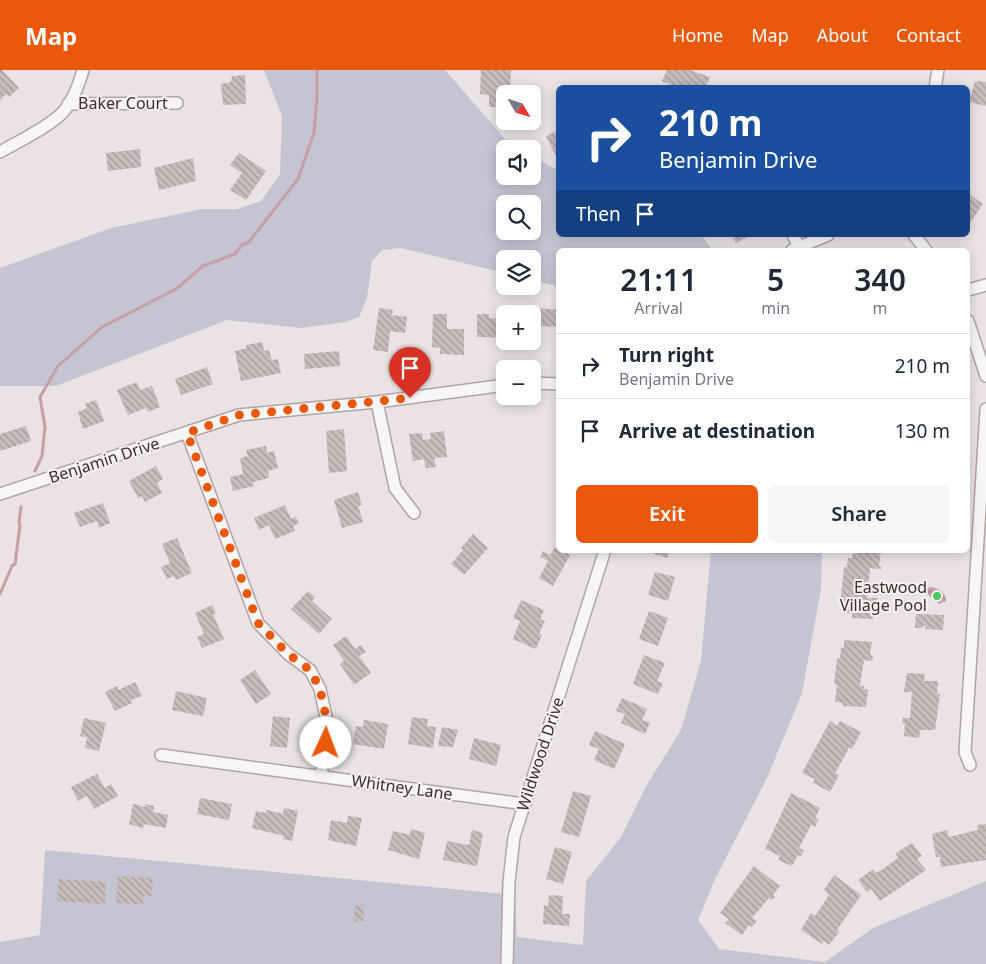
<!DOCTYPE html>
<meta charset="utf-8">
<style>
body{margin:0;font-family:"Noto Sans",sans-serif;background:#f6f6f7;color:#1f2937;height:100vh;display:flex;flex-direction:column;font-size:19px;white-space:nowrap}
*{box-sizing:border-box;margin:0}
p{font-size:16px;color:#747a83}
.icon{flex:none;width:28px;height:28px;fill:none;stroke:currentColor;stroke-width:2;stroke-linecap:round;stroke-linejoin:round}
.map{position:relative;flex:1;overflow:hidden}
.side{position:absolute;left:556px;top:178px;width:414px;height:305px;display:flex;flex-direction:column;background:#fff;border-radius:8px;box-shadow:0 2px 12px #0003}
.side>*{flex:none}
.top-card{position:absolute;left:556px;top:15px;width:414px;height:152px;border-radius:8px;box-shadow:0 2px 12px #0003;background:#1a4fa0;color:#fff;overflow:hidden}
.needle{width:32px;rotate:129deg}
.buttons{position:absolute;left:496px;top:15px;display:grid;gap:10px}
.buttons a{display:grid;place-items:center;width:45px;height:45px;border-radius:8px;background:#fff;box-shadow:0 2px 12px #0003;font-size:25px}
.pin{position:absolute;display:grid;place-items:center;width:42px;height:42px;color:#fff;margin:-51px -21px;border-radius:50% 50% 50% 0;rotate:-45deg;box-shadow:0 0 5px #0007}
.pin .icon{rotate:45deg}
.me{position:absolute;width:55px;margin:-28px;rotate:2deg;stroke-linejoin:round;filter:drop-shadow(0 0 4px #0008)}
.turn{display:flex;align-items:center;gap:18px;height:105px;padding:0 20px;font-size:22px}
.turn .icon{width:65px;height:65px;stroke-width:2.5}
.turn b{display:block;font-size:35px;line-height:42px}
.then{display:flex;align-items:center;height:48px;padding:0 20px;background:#0003;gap:10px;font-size:19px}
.eta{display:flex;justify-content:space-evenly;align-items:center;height:85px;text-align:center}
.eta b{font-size:30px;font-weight:600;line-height:35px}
.button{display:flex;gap:10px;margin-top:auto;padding:10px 20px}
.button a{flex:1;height:58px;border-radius:8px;background:#ea580c;color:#fff;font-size:20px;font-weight:600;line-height:58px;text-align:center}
.button a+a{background:#f6f6f7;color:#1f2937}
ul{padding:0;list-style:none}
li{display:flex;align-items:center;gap:15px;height:65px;padding:0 20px;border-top:1px solid #e0e1e3}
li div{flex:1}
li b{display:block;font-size:19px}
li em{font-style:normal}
header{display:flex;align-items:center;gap:30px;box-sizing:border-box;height:70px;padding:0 25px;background:#ea580c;color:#fff}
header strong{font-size:24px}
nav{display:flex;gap:28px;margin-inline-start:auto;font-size:18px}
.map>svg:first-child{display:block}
</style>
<header>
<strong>Map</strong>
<nav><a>Home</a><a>Map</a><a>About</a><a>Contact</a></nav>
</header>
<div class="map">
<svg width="986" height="894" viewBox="0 0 986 894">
<defs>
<pattern id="water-rules" width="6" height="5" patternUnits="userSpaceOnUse" patternTransform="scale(1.25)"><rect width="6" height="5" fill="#c79fa6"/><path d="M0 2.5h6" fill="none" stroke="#a38287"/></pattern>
<pattern id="building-back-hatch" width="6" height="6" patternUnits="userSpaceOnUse" patternTransform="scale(1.25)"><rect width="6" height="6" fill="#c9bcbd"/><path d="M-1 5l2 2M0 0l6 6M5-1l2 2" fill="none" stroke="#a5999a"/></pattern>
</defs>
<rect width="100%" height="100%" fill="#eae2e3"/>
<path fill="#c5c4d3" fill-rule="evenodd" d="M 264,0 L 445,0 L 511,76 L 516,79 L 505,79 L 505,106 L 532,106 L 533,87 L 559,101 L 559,165 L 702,165 L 712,180 L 559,180 L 559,217 L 533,210 L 532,189 L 505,189 L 505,203 L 401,178 L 382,180 L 372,191 L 367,228 L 359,247 L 345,252 L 301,258 L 227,250 L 56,316 L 0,316 L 0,198 L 111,158 L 202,139 L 237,139 L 261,131 L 280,104 L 282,46 ZM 505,134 L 532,134 L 532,161 L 505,161 Z
M 711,480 L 822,480 L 821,519 L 802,623 L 767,708 L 716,807 L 698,850 L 719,879 L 825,892 L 873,858 L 986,811 L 986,894 L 0,894 L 0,872 L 40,865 L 45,780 L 515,825 L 517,867 L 583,875 L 586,811 L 621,767 L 645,718 L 681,660 L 701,591 Z"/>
<path fill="url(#water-rules)" d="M 930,517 C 938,518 946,522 946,531 L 939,534 L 927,524 L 926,520 Z"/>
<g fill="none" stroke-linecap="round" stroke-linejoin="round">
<path stroke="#c79fa6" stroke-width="3" d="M 35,401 L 42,386 L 45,357 L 40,327 L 58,296 L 102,257 L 176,219 L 203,196 L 235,184 L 243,174 L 248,173 L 298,109 L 314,63 L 317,28 L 317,0
M 0,524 L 12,496 L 15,494 L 20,455 L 19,452 L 21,437"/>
</g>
<path fill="url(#building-back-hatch)" d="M 0,0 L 2,0 L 19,18 L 9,27 L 6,24 L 0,30 Z
M 481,0 L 511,0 L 510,24 L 505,24 L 503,37 L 489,37 L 489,25 L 480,24 Z
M 667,0 L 690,0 L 710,7 L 705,18 L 678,18 L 662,11 Z
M 245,5 L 246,34 L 223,35 L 221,14 L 231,12 L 232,6 Z
M 975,11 L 986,12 L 986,36 L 969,32 Z
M 559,60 L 559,92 L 546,66 Z
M 140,79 L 141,97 L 108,101 L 106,83 Z
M 239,83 L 266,101 L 246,130 L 230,120 L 242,103 L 230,95 Z
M 193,88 L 196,111 L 159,120 L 154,98 Z
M 968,123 L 983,134 L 968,156 Z
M 731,165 L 751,165 L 736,173 Z
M 379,238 L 393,240 L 392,245 L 407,247 L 405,263 L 390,261 L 388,282 L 373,280 Z
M 538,238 L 559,240 L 559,257 L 536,256 Z
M 433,244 L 447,244 L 447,259 L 464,259 L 464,285 L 440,284 L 440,278 L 432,277 Z
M 477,244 L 489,244 L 489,248 L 501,249 L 500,254 L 505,254 L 505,268 L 477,267 Z
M 262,272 L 264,281 L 269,280 L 272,290 L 278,289 L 281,303 L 241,311 L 235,281 L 247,278 L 246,275 Z
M 339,281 L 340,296 L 305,299 L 304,284 Z
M 207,297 L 213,314 L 181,325 L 175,309 Z
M 137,312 L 140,320 L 152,316 L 160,337 L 148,342 L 146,338 L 128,345 L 117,320 Z
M 96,330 L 104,351 L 83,359 L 78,342 L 87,338 L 85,334 Z
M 26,356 L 31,371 L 0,381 L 0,364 Z
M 344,359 L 347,401 L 329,403 L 326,361 Z
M 444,361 L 447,387 L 434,388 L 436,397 L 426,398 L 424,389 L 413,391 L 409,364 L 422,363 L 423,370 L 431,369 L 430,363 Z
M 266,376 L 267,383 L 274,381 L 278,398 L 268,401 L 269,408 L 253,412 L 254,416 L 233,421 L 230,407 L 243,404 L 240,388 L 248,386 L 246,380 Z
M 156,396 L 163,409 L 157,413 L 162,423 L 145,432 L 142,426 L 138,428 L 129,411 Z
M 358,422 L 362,435 L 358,436 L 363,452 L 342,458 L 334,430 Z
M 103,433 L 110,453 L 99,458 L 97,451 L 80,457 L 74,443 Z
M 285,435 L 291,449 L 296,447 L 299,453 L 293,456 L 295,461 L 275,469 L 269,455 L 259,460 L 254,448 Z
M 473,464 L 488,478 L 464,505 L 451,494 L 463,480 L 461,478 Z
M 177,468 L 192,503 L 176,510 L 174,506 L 167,509 L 161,497 L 170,493 L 162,474 Z
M 555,477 L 570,485 L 553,516 L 539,508 L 548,491 L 540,487 L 543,481 L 550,485 Z
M 656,480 L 670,480 L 667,488 L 654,484 Z
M 853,480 L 881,480 L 879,496 L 881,497 L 881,499 L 870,498 L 867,528 L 878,528 L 878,535 L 875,535 L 873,549 L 852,548 L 852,543 L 842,543 L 844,527 L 841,527 L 844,497 L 847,497 L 848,488 L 852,488 Z
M 655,502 L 675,507 L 668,531 L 648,525 Z
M 308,521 L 315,527 L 312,531 L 332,549 L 319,564 L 291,539 Z
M 521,530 L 544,540 L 540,549 L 545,551 L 539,564 L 542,565 L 536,579 L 513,569 L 520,551 L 513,548 Z
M 212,535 L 216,543 L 213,544 L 224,569 L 202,578 L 197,567 L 204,564 L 195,543 Z
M 649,541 L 668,548 L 658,576 L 639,569 Z
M 916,544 L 944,545 L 943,560 L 925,559 L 926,556 L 923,556 L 922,558 L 915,558 Z
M 346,566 L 355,579 L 361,575 L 366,582 L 359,586 L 371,603 L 354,615 L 340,594 L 344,591 L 333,575 Z
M 844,570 L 872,572 L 870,585 L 873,586 L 872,591 L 864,590 L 860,616 L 864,616 L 864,619 L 868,620 L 866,637 L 843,636 L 843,633 L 835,632 L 837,615 L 834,614 L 837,589 L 840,588 L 841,578 L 844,577 Z
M 644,585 L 665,593 L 657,611 L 663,613 L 658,624 L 633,614 Z
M 255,600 L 271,624 L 256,634 L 240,610 Z
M 907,603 L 925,604 L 924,611 L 938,611 L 937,624 L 940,624 L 935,660 L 920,660 L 919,668 L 904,666 L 905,654 L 902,653 L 903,648 L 910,648 L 912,622 L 904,622 Z
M 135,612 L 142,626 L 131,630 L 132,633 L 115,641 L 105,622 L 117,616 L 118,620 Z
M 176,621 L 207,628 L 203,646 L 172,640 Z
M 622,628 L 647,639 L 642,650 L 650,653 L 645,664 L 621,653 L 625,644 L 616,641 Z
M 273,646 L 290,648 L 287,678 L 270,676 Z
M 412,647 L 428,649 L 427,656 L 436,657 L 433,678 L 408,674 Z
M 84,648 L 106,653 L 99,681 L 85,678 L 87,667 L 80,666 Z
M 364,650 L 388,654 L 384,679 L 353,674 L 356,656 L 363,657 Z
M 830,651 L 837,656 L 840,651 L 861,662 L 852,679 L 849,677 L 848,680 L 839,696 L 835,703 L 839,705 L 830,722 L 813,713 L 815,709 L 802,703 Z
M 442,657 L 458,660 L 453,677 L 438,676 Z
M 595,661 L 625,674 L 614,699 L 594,690 L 599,679 L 589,675 Z
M 474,668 L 501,675 L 496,696 L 469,689 Z
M 97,704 L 105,718 L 111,714 L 118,726 L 94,739 L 87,726 L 78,731 L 71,717 Z
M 573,721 L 591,726 L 579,767 L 561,762 Z
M 791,723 L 820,738 L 815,748 L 818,750 L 815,757 L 811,755 L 799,778 L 804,780 L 801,786 L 798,785 L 792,796 L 778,790 L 780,786 L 765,779 Z
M 200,728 L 232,734 L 229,750 L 197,744 Z
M 133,734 L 145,737 L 145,734 L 154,736 L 153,742 L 168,745 L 166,758 L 144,754 L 143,758 L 129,754 Z
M 284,738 L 298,741 L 292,771 L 283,769 L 284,766 L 252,758 L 256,741 L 266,743 L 267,740 L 283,744 Z
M 348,746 L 362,748 L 356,776 L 328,770 L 331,750 L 347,753 Z
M 986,754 L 986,790 L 941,797 L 940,787 L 936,787 L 932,764 L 947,760 L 949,767 L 978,760 L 977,755 Z
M 411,759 L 425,763 L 419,789 L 388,780 L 393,761 L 410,765 Z
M 472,760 L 483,763 L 477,796 L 443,790 L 447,771 L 469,775 Z
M 912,773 L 922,786 L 917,789 L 926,800 L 880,831 L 871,819 L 867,822 L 858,810 L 873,799 L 876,803 L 883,799 L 898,788 L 896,783 Z
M 555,777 L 572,782 L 563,814 L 546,809 Z
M 754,796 L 780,816 L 773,825 L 775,827 L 772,830 L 769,828 L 752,848 L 757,851 L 752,857 L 749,855 L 742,865 L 725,853 L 729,849 L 720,843 Z
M 834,805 L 861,825 L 837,860 L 839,862 L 829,875 L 824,871 L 822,874 L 801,860 L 811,843 L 815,846 L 829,825 L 824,820 Z
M 118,806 L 153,808 L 152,826 L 143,826 L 143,834 L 116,833 Z
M 59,809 L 106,812 L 105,834 L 57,831 Z
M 549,825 L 563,826 L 562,844 L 570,844 L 569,856 L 543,854 L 544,835 L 548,836 Z
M 363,835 L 364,851 L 355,852 L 354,836 Z"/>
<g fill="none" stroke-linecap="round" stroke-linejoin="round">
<g stroke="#b1a4a5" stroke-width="14">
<path id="street" d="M 935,18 L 938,0
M 68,34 L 177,33
M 0,82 C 16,73 52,55 63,42 C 73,31 79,14 83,0
M 793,165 L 799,177
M 914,165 L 926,180
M 792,180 L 828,165
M 968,220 L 986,215
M 968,251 L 986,306
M 532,313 L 559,314
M 377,332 L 395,418 L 414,443
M 187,363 L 258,553 L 288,584 L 310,600 L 320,619 L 328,656 L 321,706
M 0,424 L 239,345 L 377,332 L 505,315
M 161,685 L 525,734
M 970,695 L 965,682 L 986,339
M 507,894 L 509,812 L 514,767 L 605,480"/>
</g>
<use href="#street" stroke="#f8f5f5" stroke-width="11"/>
</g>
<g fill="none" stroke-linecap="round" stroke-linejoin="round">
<path stroke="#ea580c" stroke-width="9" stroke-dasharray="0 16.2" d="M 326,673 L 328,656 L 320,619 L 310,600 L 288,584 L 258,553 L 187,363 L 239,345 L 410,328"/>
</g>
<circle fill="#4fc762" stroke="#f7f2f2" stroke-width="2" cx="937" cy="526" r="5"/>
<g text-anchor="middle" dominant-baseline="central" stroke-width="4" stroke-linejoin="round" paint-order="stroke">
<g font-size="16" fill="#412b2c" stroke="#f7f2f2">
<text x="123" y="33">Baker Court</text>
<text transform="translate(104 390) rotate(-18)">Benjamin Drive</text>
<text transform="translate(540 684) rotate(-72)">Wildwood Drive</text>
<text transform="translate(402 717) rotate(8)">Whitney Lane</text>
</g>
<g font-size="16" fill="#412b2c" stroke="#f7f2f2" text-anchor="end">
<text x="927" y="517">Eastwood<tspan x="927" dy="18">Village Pool</tspan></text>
</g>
</g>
</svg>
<div class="buttons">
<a><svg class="needle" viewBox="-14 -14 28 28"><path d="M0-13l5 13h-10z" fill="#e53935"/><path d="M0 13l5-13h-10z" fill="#747a83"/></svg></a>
<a><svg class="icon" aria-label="sound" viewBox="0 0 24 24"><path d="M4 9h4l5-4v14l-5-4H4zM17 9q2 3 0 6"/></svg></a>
<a><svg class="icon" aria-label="search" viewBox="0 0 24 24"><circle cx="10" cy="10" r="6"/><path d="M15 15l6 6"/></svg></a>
<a><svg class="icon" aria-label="layers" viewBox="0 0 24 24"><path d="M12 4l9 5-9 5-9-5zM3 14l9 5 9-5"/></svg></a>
<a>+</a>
<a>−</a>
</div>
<div class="pin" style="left:410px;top:328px;background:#d93025"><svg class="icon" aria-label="arrive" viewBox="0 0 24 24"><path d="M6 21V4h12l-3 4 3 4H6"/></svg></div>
<svg class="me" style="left:326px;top:673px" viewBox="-20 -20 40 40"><circle r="19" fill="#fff"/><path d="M0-13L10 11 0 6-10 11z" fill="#ea580c"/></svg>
<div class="top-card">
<div class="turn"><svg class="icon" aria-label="right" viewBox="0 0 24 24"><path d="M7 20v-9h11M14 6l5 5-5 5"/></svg><div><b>210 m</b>Benjamin Drive</div></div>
<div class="then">Then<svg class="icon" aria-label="arrive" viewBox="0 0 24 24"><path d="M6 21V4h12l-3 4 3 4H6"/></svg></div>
</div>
<section class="side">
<div class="eta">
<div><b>21:11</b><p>Arrival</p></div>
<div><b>5</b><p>min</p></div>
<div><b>340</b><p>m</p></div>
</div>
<ul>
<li><svg class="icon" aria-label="right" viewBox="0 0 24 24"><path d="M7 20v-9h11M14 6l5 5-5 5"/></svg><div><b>Turn right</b><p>Benjamin Drive</p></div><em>210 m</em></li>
<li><svg class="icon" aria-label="arrive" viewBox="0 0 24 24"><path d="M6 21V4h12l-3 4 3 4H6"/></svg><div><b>Arrive at destination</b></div><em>130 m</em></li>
</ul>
<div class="button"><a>Exit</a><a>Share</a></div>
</section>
</div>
